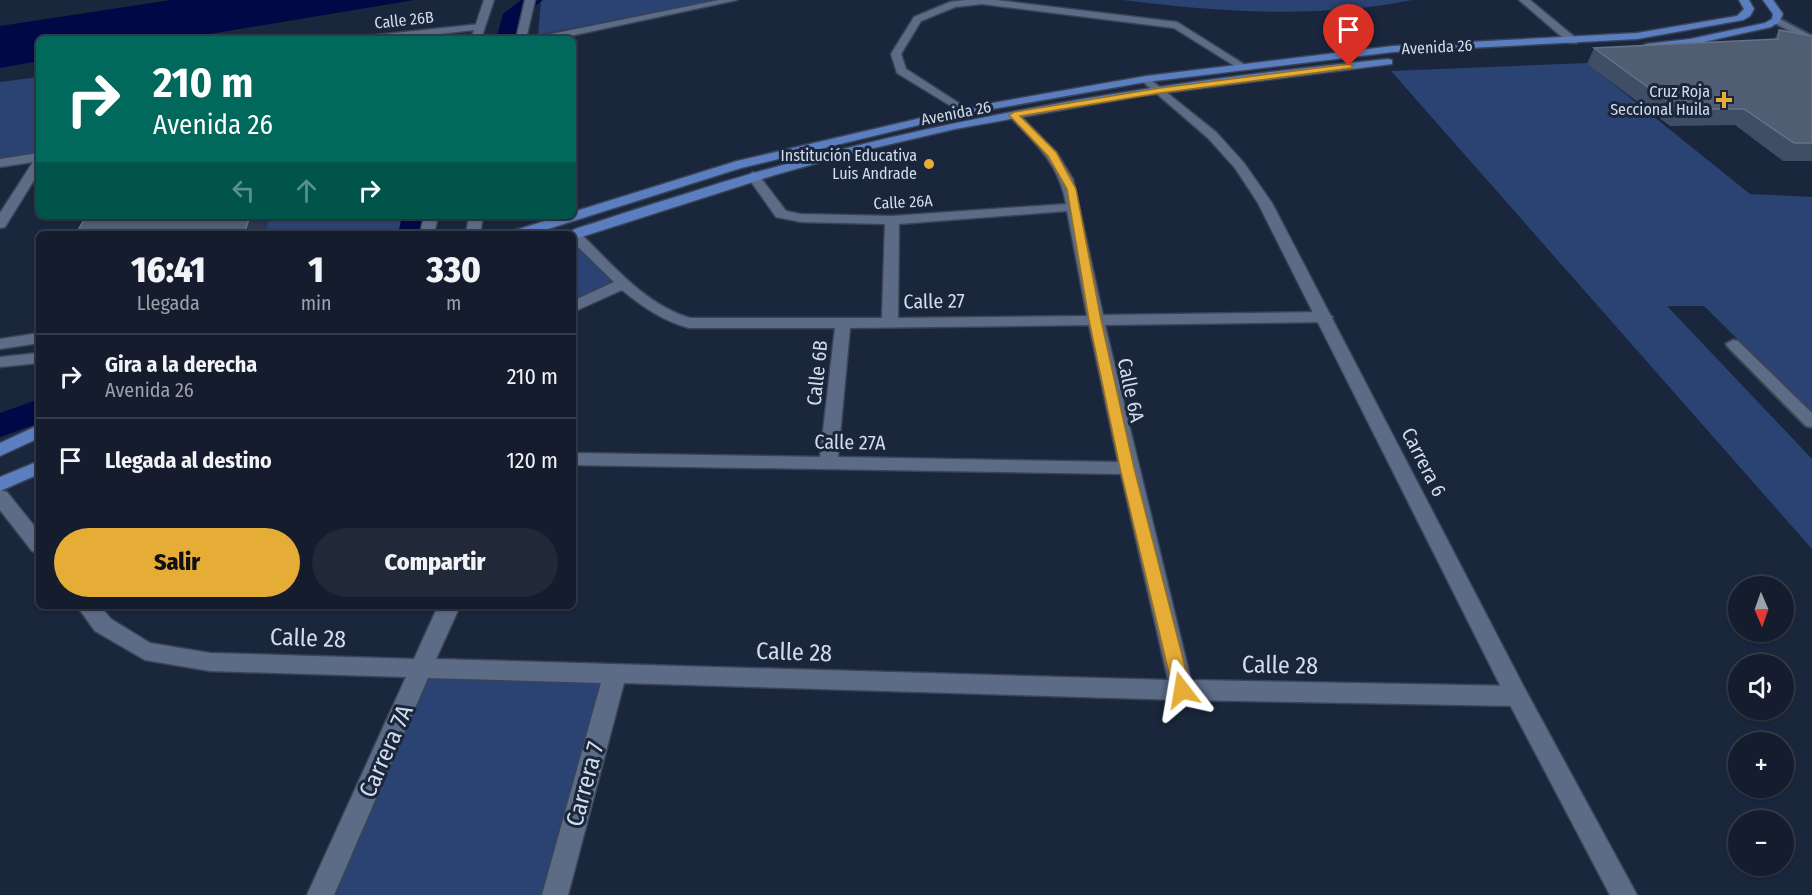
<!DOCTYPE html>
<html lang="es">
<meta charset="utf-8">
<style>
body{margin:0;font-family:"Fira Sans Condensed",sans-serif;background:#212939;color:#f1f3f6;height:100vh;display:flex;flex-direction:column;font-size:22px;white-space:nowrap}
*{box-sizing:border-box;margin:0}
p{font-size:20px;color:#9da1aa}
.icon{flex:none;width:33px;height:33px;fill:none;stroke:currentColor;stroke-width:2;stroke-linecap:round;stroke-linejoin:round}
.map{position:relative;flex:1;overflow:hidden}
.details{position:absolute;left:36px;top:231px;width:540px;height:378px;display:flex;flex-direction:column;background:#141c2d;border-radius:9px;box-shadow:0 2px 4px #0004,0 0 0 2px #333a49}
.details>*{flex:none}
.hud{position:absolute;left:36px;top:36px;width:540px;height:183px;border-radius:9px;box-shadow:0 2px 4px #0004,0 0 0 2px #333a49;background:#00695c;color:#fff;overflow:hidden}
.needle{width:39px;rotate:178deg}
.fabs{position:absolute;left:1728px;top:576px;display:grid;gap:12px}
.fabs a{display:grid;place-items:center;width:66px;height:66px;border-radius:50%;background:#141c2d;box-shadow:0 2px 4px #0004,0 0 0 2px #333a49;font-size:30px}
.pin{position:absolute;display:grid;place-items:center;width:51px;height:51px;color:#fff;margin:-62px -26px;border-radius:50% 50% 50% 0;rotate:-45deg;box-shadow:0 0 6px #0007}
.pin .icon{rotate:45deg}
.me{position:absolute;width:66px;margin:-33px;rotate:346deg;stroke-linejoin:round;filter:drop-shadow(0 0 4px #0008)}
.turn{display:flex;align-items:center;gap:21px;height:126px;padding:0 18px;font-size:27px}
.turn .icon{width:78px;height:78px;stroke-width:2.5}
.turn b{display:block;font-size:42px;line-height:51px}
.lanes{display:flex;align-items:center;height:57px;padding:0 18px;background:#0003;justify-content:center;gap:30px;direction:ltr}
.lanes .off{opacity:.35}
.eta{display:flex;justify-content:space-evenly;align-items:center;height:102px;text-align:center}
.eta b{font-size:36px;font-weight:800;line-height:42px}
.primary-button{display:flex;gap:12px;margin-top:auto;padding:12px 18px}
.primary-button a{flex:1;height:69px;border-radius:36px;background:#e5ad36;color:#111;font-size:24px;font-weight:800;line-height:69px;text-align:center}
.primary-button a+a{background:#212939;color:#f1f3f6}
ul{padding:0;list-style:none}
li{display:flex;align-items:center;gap:18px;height:84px;padding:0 18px;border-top:2px solid #333a49}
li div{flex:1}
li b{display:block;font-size:22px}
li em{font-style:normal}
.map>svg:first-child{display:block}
</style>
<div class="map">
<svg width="1812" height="895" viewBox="0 0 1812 895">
<rect width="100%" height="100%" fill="#1a263c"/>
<path fill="#2a4373" d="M 541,0 L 715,0 L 538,35 Z
M 1123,0 L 1412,0 C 1318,19 1218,12 1123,0 Z
M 1587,63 L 1750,194 L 1812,197 L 1812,413 L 1704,306 L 1667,306 L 1812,459 L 1812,549 L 1391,71 Z
M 39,77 L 39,157 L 0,163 L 0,82 Z
M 270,216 L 431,216 L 427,234 L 264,234 Z
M 573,235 L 625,283 L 573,307 Z
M 423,668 L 615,673 L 555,895 L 320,895 Z"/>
<path fill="#000846" d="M 171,0 L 414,0 L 180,39 L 39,39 L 39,61 L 0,68 L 0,26 Z"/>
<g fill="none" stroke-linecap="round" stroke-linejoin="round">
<path fill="#000846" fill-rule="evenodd" d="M 521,0 L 543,0 L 521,17 L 516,39 L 496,39 L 503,14 Z
M 402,216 L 428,216 L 426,234 L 398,234 Z
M 39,399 L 39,423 L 0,437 L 0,413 Z"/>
<g stroke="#3b4456" stroke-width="4">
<path id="service" d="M 1776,17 L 1812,36 L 1812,43 L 1773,22 L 1773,18 Z
M 1733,340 L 1738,341 L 1812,413 L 1812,427 L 1806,426 L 1728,347 L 1726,344 Z"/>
</g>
<g stroke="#3b4456" stroke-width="3">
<path id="minor" d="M 719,0 L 737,0 L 556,39 L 537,39 L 542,36 Z
M 965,0 L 996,0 L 1177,22 L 1247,66 L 1238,68 L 1174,28 L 982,4 L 955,7 L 921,21 L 901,54 L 906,69 L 968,109 L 970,111 L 964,114 L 897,73 L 891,54 L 914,17 L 950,2 Z
M 1519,0 L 1530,0 L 1577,39 L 1577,43 L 1569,43 Z
M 480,24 L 483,25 L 483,29 L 395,39 L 362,39 L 367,36 Z
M 1014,112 L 1018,113 L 1057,153 L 1073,179 L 1103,315 L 1325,312 L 1333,317 L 1325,322 L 1105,325 L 1191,680 L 1517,686 L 1525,689 L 1528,696 L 1525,703 L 1517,706 L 1182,700 L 624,683 L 568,895 L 542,895 L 601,683 L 428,678 L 334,895 L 307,895 L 406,677 L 210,671 L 145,660 L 95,631 L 77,606 L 100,606 L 111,619 L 150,643 L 210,653 L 414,659 L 438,606 L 460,606 L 436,659 L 1168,680 L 1121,474 L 573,465 L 573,453 L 820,457 L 835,328 L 689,328 C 663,321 643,307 622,290 L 573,312 L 573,301 L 614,282 L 573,242 L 573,234 L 568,234 L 569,232 L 579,232 C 612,264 644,304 690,318 L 882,318 L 885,224 L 801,222 L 776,217 L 747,176 L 753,172 L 757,173 L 786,211 L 801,214 L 892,216 L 1066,204 C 1060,166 1036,143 1010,117 L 1010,113 ZM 1067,211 L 1087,316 L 898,318 L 899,224 ZM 1089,325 L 1118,462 L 838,457 L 850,328 Z
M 39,153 L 39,172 L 5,227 L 0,228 L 0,213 L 33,162 L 0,167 L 0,159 Z
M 0,490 L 7,492 L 39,532 L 39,553 L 32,551 L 0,510 Z"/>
</g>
<g stroke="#3b4456" stroke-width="3">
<path id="tertiary" d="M 1146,76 L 1216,132 L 1244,163 L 1272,203 L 1525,689 L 1637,895 L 1610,895 L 1509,703 L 1258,203 L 1235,168 L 1208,138 L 1142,81 L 1141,79 Z"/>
</g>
<g stroke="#3b4456" stroke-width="3">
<path id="secondary" d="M 484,0 L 494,0 L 481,39 L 471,39 Z
M 525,0 L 535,0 L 526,39 L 516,39 Z
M 424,216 L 438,216 L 434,234 L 420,234 Z
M 469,216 L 483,216 L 480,234 L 466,234 Z
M 39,333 L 39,343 L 0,349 L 0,339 Z
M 39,353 L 39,363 L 0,367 L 0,357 Z"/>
</g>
<g stroke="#3b4456" stroke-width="3">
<path id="primary" d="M 1739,0 L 1749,0 L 1754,9 L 1750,16 L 1743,20 L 1637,39 L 1393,52 L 1146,82 L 964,114 L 741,168 L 532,234 L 511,234 L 513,231 L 561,216 L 573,216 L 573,212 L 737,161 L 964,108 L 1146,76 L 1393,46 L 1637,33 L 1737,16 L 1744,9 Z
M 1763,0 L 1773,0 L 1783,14 L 1779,22 L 1771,27 L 1690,45 L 1646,50 L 1641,47 L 1646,44 L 1690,39 L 1765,23 L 1772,19 L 1773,14 Z
M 1388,59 L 1392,60 L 1392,64 L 1140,96 L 955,129 L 857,152 L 778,174 L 578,238 L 573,239 L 573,234 L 567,234 C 575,227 590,225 600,221 C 627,212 655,203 682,195 C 911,121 1149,83 1388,59 Z
M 39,425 L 39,438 L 0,456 L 0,443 Z
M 39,461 L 39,474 L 0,491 L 0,477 Z"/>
</g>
<use href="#service" fill="#5d6c86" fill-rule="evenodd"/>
<use href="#minor" fill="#5d6c86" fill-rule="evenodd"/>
<use href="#tertiary" fill="#5d6c86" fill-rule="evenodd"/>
<use href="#secondary" fill="#5d6c86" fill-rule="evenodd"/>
<use href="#primary" fill="#5a7ebf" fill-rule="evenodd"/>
</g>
<path fill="#404e65" d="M 1779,30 L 1812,36 L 1812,161 L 1783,161 L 1735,125 L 1670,126 L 1587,64 L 1594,48 L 1774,40 Z"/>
<path fill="#2a374f" d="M 250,216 L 270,216 L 264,234 L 244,234 Z"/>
<path fill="#505d73" stroke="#647186" stroke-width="1.5" d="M 1779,30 L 1812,36 L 1812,143 L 1794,143 L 1744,109 L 1678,109 L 1594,48 L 1778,39 Z
M 86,216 L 250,216 L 244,234 L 76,234 Z"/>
<path fill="#e5ad36" stroke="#957023" stroke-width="1.5" d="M 1349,64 L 1352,65 L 1352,68 L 1160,93 L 1020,116 L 1056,152 L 1076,189 L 1101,320 L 1134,468 L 1191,690 L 1188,695 L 1182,697 L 1176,695 L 1173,690 L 1120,468 L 1089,320 L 1067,189 L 1048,156 L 1009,115 L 1014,112 L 1160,88 Z"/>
<g fill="#e5ad36" stroke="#1a263c" stroke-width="2">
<path d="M1721 91h6v6h6v6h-6v6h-6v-6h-6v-6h6z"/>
<circle cx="929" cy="164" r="6"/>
</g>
<g text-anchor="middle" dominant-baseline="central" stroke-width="6" stroke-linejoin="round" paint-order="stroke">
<g font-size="16" fill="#d3dceb" stroke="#1a263c">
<text transform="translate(404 20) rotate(-6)">Calle 26B</text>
<text transform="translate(1437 47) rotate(-3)">Avenida 26</text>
<text transform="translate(956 113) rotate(-11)">Avenida 26</text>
<text transform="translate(903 202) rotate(-3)">Calle 26A</text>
</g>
<g font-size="16" fill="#d3dceb" stroke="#1a263c" text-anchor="end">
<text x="1710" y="91">Cruz Roja<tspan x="1710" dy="18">Seccional Huila</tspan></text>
<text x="917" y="155">Institución Educativa<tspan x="917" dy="18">Luis Andrade</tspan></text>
</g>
<g font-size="20" fill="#d3dceb" stroke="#1a263c">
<text transform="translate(934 301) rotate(-1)">Calle 27</text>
<text transform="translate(817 373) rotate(-84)">Calle 6B</text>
<text transform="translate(1131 390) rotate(78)">Calle 6A</text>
<text transform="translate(850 442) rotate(1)">Calle 27A</text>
<text transform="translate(1424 462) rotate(63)">Carrera 6</text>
</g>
<g font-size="24" fill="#d3dceb" stroke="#1a263c">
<text transform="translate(308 638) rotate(2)">Calle 28</text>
<text transform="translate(794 652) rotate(2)">Calle 28</text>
<text transform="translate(1280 665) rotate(1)">Calle 28</text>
<text transform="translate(386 751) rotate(-66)">Carrera 7A</text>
<text transform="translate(585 784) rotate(-75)">Carrera 7</text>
</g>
</g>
</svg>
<div class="fabs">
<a><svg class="needle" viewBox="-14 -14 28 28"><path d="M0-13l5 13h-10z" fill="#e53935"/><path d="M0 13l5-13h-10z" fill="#9da1aa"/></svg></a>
<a><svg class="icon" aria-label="sound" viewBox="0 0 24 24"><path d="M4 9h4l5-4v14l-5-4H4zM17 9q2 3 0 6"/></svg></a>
<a>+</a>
<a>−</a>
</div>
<div class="pin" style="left:1349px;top:66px;background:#d93025"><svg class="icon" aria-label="arrive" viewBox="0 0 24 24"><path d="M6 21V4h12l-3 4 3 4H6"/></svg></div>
<svg class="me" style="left:1182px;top:690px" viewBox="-20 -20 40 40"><path d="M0-17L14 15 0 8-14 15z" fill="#e5ad36" stroke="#fff" stroke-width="4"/></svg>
<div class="hud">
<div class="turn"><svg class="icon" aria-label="right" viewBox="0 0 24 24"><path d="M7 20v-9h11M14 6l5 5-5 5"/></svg><div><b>210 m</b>Avenida 26</div></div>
<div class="lanes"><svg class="icon off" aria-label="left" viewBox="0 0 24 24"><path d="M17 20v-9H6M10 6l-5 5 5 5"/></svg><svg class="icon off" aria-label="ahead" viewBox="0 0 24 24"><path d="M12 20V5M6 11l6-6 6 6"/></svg><svg class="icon" aria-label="right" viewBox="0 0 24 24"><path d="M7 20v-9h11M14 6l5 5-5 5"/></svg></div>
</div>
<section class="details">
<div class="eta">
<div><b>16:41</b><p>Llegada</p></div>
<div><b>1</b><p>min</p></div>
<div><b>330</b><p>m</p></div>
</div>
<ul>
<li><svg class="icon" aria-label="right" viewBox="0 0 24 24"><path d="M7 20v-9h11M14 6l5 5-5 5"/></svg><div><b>Gira a la derecha</b><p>Avenida 26</p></div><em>210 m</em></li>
<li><svg class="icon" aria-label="arrive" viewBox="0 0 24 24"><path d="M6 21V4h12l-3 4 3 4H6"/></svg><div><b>Llegada al destino</b></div><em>120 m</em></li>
</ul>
<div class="primary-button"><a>Salir</a><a>Compartir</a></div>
</section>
</div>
